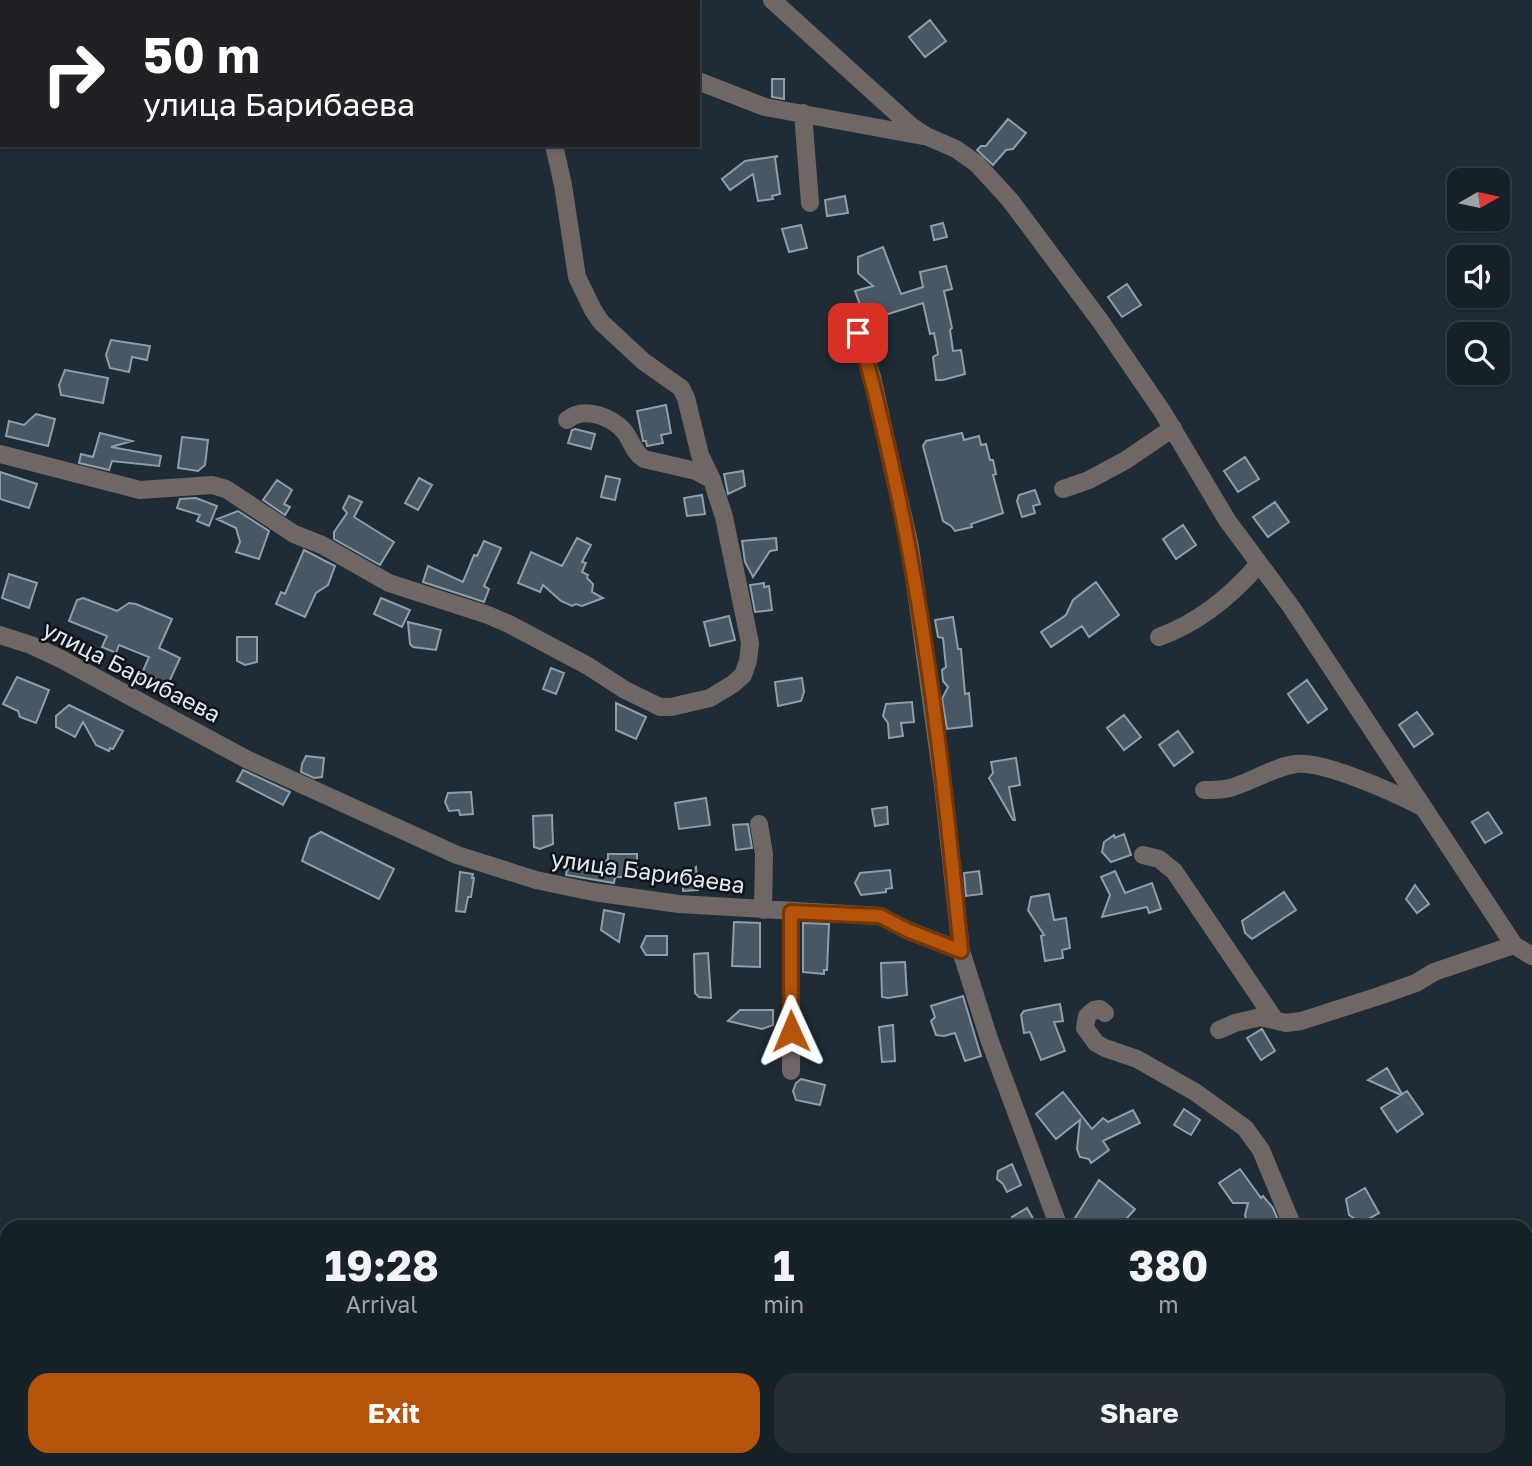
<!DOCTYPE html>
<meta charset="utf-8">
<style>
body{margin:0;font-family:"Golos Text",sans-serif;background:#242e34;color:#f1f3f6;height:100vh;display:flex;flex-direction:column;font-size:26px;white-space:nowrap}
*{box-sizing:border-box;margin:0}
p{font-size:23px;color:#9ea3a8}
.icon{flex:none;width:38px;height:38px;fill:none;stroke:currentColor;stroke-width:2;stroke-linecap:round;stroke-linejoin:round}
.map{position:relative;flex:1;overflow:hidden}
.sheet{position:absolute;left:0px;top:1220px;width:1533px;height:247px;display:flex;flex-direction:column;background:#172128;border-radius:21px 21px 0 0;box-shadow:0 2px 5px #0004,0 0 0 2px #363e45}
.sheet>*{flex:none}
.hud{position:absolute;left:0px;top:0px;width:700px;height:147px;box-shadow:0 2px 5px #0004,0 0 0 2px #363e45;background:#202124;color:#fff;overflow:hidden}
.needle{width:46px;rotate:81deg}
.buttons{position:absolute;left:1447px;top:168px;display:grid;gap:14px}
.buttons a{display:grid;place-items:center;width:63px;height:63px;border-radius:14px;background:#172128;box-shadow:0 2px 5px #0004,0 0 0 2px #363e45;font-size:35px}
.pin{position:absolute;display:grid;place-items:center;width:60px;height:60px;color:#fff;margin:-30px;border-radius:14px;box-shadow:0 4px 10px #0006}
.me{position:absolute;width:77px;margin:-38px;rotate:359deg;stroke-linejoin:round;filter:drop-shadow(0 0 5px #0008)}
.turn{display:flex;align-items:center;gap:24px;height:147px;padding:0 28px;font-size:32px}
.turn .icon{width:91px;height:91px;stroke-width:2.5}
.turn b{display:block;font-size:49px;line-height:60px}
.eta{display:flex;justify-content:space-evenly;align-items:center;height:119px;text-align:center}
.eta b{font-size:42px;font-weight:700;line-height:49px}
.primary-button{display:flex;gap:14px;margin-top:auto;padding:14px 28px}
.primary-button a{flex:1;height:80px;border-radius:21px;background:#b45309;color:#fff;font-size:28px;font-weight:700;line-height:80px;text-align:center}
.primary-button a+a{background:#242e34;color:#f1f3f6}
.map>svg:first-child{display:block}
</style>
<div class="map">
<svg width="1532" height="1466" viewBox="0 0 1532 1466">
<rect width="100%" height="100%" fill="#1f2c36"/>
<path fill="#495762" stroke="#8e9daa" stroke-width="2" d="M 930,20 L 946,41 L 925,57 L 909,37 Z
M 772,79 L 784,79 L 784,99 L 772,97 Z
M 1008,119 L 1026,133 L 1013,149 L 1006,150 L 993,165 L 977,150 L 981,146 L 986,146 Z
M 778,156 L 775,158 L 780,194 L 772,196 L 773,199 L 758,201 L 753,174 L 730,190 L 722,179 L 745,161 Z
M 845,196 L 848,213 L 827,216 L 825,200 Z
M 943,223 L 947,237 L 934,240 L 931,226 Z
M 801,225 L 807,248 L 789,252 L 782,229 Z
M 883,247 L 901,294 L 923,287 L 920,272 L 946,266 L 952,289 L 944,291 L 952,328 L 950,330 L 953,351 L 961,350 L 965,374 L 943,380 L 936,380 L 933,357 L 938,354 L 934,333 L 930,334 L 923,303 L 866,321 L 855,291 L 873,286 L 858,273 L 858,257 Z
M 1127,284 L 1141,305 L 1122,317 L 1108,297 Z
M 111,340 L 150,346 L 147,360 L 132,357 L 129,372 L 110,368 L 106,355 Z
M 65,370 L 108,378 L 103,403 L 61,395 L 59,385 Z
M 666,405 L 671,433 L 661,435 L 663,443 L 647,446 L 646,441 L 643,441 L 637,411 Z
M 36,414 L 55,419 L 48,446 L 6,436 L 9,421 L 24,425 Z
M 575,429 L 595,434 L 591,449 L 568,443 L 572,430 Z
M 100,433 L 132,441 L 111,447 L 161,456 L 159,466 L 112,461 L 109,470 L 79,463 L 81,454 L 93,457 Z
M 962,433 L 964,440 L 979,436 L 981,445 L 986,444 L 990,460 L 993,460 L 996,474 L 993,475 L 1003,513 L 971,524 L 972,527 L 955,531 L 951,526 L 943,521 L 923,446 L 926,441 Z
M 182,437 L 208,440 L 205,465 L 198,471 L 178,468 Z
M 1245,457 L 1259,479 L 1238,492 L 1224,471 Z
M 743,471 L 745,486 L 728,494 L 724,474 Z
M 0,472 L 37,484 L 29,508 L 0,499 Z
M 606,476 L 620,479 L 615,500 L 601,497 Z
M 419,478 L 432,485 L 418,510 L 405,503 Z
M 277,480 L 292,490 L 284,504 L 290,507 L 285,515 L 263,500 Z
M 1035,490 L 1040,504 L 1033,506 L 1035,513 L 1022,517 L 1017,501 L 1019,495 Z
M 702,495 L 705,514 L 687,516 L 684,498 Z
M 349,496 L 362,502 L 354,517 L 394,542 L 380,565 L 334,539 L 334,532 L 347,513 L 343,508 Z
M 196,498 L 217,506 L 209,526 L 197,521 L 200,515 L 177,508 L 180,499 Z
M 1275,502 L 1289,522 L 1268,537 L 1253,517 Z
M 238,511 L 269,531 L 259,559 L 236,552 L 240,542 L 236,528 L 217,519 Z
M 1183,525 L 1196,545 L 1176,559 L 1163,539 Z
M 577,538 L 591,545 L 582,562 L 586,563 L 582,572 L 588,575 L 587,578 L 593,584 L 592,592 L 603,598 L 582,606 L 576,604 L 572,606 L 561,601 L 543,585 L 540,592 L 518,583 L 531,552 L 562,566 Z
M 776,538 L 777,550 L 770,551 L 753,577 L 745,562 L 742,541 Z
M 484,541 L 501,548 L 484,586 L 489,589 L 484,602 L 423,582 L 428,566 L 463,582 L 474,555 L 477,556 Z
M 304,550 L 335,566 L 328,585 L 316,593 L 305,617 L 276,604 L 281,592 L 285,594 Z
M 9,574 L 37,583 L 29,608 L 2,598 Z
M 1096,582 L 1119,615 L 1089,637 L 1082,626 L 1051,647 L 1041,632 L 1066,615 L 1073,600 Z
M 764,583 L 764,587 L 769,586 L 772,610 L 755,612 L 750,585 Z
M 83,598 L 117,611 L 129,603 L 136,604 L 172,619 L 159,648 L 180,658 L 165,691 L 137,685 L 149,657 L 119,645 L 116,653 L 102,647 L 107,636 L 69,621 L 77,600 Z
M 381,598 L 410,610 L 402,627 L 374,614 Z
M 729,616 L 735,640 L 710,646 L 704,622 Z
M 953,617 L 958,649 L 961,649 L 965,694 L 969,693 L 972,726 L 947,729 L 942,699 L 948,687 L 943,681 L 942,670 L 946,667 L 943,638 L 938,637 L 935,620 Z
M 408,622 L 441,630 L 436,650 L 413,647 L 410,644 Z
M 237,637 L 257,637 L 257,662 L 245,665 L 237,661 Z
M 551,668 L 564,673 L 556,694 L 543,689 Z
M 17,677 L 49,690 L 36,723 L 20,717 L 18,711 L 3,704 Z
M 802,678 L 804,692 L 801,701 L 778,706 L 775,682 Z
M 1307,680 L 1327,709 L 1308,723 L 1288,694 Z
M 912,702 L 914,722 L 901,723 L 903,736 L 889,738 L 888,723 L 883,716 L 886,704 Z
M 616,703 L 646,717 L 636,739 L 616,730 Z
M 69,705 L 123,731 L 113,749 L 110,748 L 109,751 L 96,745 L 83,722 L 75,737 L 56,727 L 56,716 Z
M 1417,712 L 1433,734 L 1414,747 L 1399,725 Z
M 1124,715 L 1141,737 L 1124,750 L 1107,728 Z
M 1178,731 L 1193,752 L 1174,766 L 1159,745 Z
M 306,756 L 324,758 L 322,777 L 314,778 L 301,772 L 302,764 Z
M 1016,758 L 1020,785 L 1009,787 L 1015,820 L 1013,820 L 989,778 L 993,773 L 991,762 Z
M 243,770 L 290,792 L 283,805 L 237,781 Z
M 471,792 L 473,814 L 460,815 L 459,810 L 449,811 L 445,802 L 448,793 Z
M 706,798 L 710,825 L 679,829 L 675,803 Z
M 887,807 L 888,824 L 875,826 L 872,809 Z
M 1488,812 L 1502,833 L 1485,843 L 1472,822 Z
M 552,815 L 553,844 L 540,849 L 534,847 L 533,816 Z
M 748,824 L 752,848 L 736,850 L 733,825 Z
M 321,832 L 394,869 L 379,899 L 302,861 L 310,838 Z
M 1124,834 L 1131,855 L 1111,862 L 1102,852 L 1104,842 L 1114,835 L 1115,838 Z
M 608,854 L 637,854 L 637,877 L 615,877 L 614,883 L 566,875 L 567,869 L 600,873 L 601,865 L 608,859 Z
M 696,867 L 698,890 L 683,891 L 683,881 Z
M 890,870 L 892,888 L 886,889 L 886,892 L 861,895 L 855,883 L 860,873 Z
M 979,871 L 982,894 L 966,896 L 964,873 Z
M 1115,871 L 1125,893 L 1152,883 L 1161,909 L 1149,913 L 1147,907 L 1102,917 L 1110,895 L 1101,877 Z
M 460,872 L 473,874 L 472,878 L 474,878 L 471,897 L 468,897 L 465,912 L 456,911 Z
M 1415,885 L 1429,904 L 1417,913 L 1406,899 Z
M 1284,892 L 1296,910 L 1252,939 L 1245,933 L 1242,921 Z
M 1049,894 L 1054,920 L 1066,918 L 1070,948 L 1062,950 L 1063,958 L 1045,961 L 1041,936 L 1044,935 L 1028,910 L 1031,897 Z
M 604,910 L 624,914 L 619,942 L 601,930 Z
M 734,922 L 760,923 L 760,967 L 732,966 Z
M 803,923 L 829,924 L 827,970 L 824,970 L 824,974 L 803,972 Z
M 646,936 L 667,936 L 667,955 L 646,955 L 641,947 Z
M 708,953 L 711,998 L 699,997 L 695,993 L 694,954 Z
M 905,962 L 907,995 L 888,998 L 882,997 L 881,963 Z
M 963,996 L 981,1056 L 965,1061 L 955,1033 L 944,1036 L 936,1035 L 931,1021 L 935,1017 L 931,1006 Z
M 1060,1004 L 1063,1021 L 1054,1022 L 1065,1051 L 1041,1060 L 1030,1032 L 1024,1033 L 1021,1015 L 1024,1011 Z
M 740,1010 L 773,1010 L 773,1025 L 762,1029 L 728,1021 Z
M 893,1025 L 895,1061 L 882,1062 L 879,1027 Z
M 1262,1029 L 1275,1051 L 1261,1060 L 1247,1038 Z
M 1387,1068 L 1402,1094 L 1407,1091 L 1423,1114 L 1397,1132 L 1381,1108 L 1401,1095 L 1368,1080 Z
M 801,1079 L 825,1085 L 820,1105 L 796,1100 L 793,1091 L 796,1083 Z
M 1063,1092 L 1092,1129 L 1103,1118 L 1108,1122 L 1133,1110 L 1140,1123 L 1103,1141 L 1109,1150 L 1091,1163 L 1089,1159 L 1080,1157 L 1077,1149 L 1080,1120 L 1056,1139 L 1036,1114 Z
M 1184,1109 L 1200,1120 L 1191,1135 L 1174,1125 Z
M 1012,1164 L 1021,1185 L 1007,1192 L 1003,1184 L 997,1179 L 998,1171 Z
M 1240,1169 L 1261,1198 L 1263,1196 L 1273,1208 L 1281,1227 L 1254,1227 L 1246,1220 L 1245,1215 L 1248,1203 L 1233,1203 L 1219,1183 Z
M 1099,1180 L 1135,1209 L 1127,1218 L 1135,1227 L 1094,1227 L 1075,1218 Z
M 1365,1188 L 1379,1213 L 1361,1223 L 1349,1215 L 1346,1199 Z
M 1027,1208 L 1038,1227 L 1015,1227 L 1012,1217 Z"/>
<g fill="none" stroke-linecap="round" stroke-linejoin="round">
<path stroke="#6f6764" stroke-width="18" d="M 498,0 L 502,2
M 772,0 L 911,126 L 926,136 L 956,149 L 977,164 L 1010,200 L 1101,322 L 1162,411 L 1227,520 L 1292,608 L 1514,945 L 1532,956
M 17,2 L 18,0
M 0,50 L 2,47
M 698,81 L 765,107 L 923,136
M 803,113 L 810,203
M 851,312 L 872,377 L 910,547 L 943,786 L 961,951 L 989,1039 L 1059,1227
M 567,420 C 583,406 611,416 624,431 C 632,441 633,452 644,459 L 696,471 L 712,480
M 0,454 L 140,490 L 212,485 L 226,489 L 294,534 L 322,545 L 389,583 L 488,615 L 509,624 L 588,666 L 625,690 L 660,707 L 671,707 L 710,698 L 733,684 L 743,675 L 748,661 L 750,643 L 724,517 L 712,480 L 700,455 L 686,398 L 681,388 L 643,361 L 601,322 L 593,310 L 577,277 L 563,185 L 554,145
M 1063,489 L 1089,480 L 1126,460 L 1173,428
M 0,635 L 31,645 L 61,659 L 246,759 L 457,855 L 536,880 L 593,892 L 679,904 L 880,916 L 907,930 L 961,951
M 1159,637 C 1198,623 1231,596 1258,565
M 1204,790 C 1212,790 1222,790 1230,788 C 1252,782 1273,767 1296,764 C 1325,761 1395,793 1422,807
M 759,824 L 764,854 L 763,910
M 1143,855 L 1159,859 L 1174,871 L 1275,1020
M 1105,1013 L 1100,1009 L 1094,1010 L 1087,1016 L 1085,1028 L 1096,1043 L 1105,1048 L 1137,1059 L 1195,1092 L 1245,1128 L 1261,1150 L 1293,1227
M 1219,1030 L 1235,1023 L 1261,1017 L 1286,1023 L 1301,1021 L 1379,996 L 1416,983 L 1434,972 L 1514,945
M 791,1071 L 791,912
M 1526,1251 L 1532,1239
M 1222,1460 L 1230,1466
M 1397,1466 L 1408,1460"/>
</g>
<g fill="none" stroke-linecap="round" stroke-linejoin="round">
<g stroke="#753606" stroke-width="18">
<path id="route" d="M 791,1031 L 791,912 L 880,916 L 907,930 L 961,951 C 945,788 927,622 891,462 C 881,418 872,376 858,333"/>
</g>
<use href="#route" stroke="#b45309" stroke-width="12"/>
</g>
<g text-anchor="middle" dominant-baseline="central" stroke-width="5" stroke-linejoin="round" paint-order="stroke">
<g font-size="23" fill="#e2eaf1" stroke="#0e1318">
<text transform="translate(132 671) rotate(27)">улица Барибаева</text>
<text transform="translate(648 871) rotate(8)">улица Барибаева</text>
</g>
</g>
</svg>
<div class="buttons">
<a><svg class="needle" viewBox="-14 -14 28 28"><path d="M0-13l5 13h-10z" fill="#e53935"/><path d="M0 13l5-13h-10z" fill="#9ea3a8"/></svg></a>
<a><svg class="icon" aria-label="sound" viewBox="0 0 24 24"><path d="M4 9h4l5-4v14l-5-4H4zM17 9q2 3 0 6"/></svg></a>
<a><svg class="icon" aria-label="search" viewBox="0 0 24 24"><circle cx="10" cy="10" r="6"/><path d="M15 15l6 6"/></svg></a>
</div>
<div class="pin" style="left:858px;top:333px;background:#d93025"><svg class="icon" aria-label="arrive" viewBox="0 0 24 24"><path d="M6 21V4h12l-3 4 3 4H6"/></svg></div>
<svg class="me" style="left:791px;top:1031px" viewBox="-20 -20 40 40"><path d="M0-17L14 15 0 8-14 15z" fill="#b45309" stroke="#fff" stroke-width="4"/></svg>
<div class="hud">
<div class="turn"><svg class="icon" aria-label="right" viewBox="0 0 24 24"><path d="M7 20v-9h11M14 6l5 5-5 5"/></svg><div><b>50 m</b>улица Барибаева</div></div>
</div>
<section class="sheet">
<div class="eta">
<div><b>19:28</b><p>Arrival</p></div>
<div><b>1</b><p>min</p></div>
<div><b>380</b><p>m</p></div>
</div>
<div class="primary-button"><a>Exit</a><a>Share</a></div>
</section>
</div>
